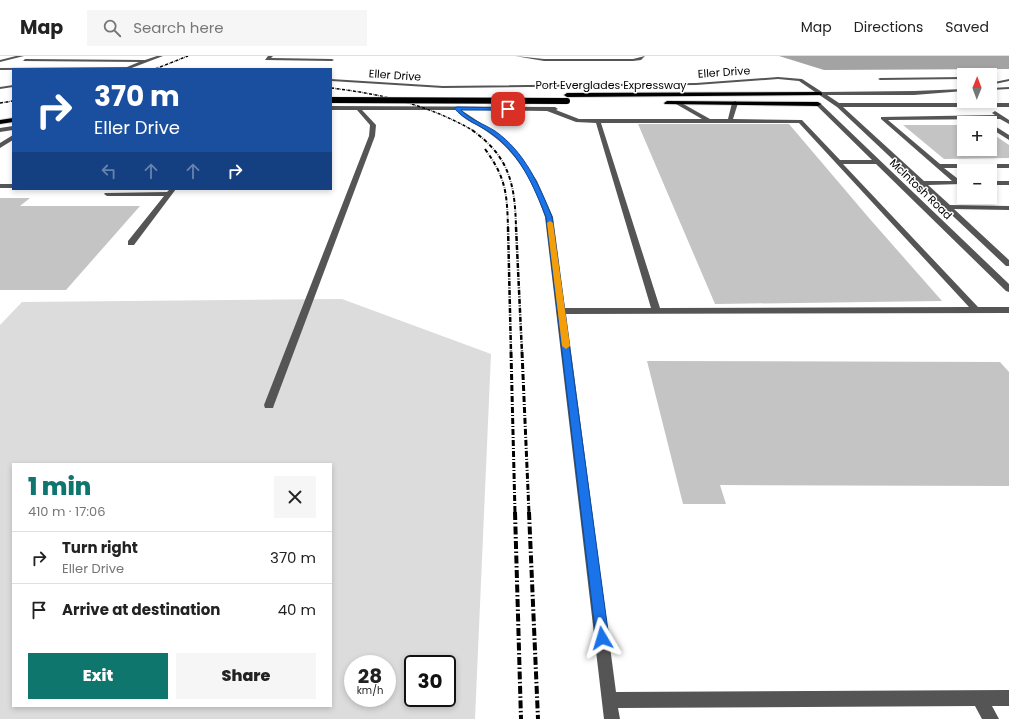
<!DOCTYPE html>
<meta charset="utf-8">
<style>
body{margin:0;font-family:Poppins,sans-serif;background:#f6f6f6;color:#222;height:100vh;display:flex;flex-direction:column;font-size:15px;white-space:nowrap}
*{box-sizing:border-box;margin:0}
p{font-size:13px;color:#767676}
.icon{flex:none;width:22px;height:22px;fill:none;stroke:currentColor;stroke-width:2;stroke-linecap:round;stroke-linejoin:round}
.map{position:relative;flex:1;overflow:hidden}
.panel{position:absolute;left:12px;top:407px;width:320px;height:244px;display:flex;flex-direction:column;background:#fff;border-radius:0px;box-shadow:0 2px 6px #0003}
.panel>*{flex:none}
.banner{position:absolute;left:12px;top:12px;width:320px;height:122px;border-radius:0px;box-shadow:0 2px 6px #0003;background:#1a4fa0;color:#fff;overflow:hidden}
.needle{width:26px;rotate:1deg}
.buttons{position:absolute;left:957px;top:12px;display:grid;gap:8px}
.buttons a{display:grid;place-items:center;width:40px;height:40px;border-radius:0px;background:#fff;box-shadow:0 2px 6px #0003;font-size:20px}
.speed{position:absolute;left:344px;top:599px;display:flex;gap:8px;font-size:20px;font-weight:700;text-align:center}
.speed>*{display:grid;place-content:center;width:52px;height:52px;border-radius:50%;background:#fff;box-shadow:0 2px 6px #0003;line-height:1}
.speed small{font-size:10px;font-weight:400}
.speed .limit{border:2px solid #111;border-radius:6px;background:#fff;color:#111}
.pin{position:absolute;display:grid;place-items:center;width:34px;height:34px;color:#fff;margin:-17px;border-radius:8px;box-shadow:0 2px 6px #0006}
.me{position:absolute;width:44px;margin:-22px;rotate:353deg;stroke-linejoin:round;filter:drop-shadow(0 0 3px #0008)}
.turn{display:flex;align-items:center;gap:14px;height:84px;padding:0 16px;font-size:18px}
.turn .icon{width:52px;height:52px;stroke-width:2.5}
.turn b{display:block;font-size:28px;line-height:34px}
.lanes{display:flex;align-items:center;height:38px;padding:0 16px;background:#0003;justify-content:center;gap:20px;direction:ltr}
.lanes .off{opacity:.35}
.round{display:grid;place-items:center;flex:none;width:42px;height:42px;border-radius:0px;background:#f6f6f6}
.headline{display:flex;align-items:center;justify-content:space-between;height:68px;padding:0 16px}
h1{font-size:24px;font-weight:800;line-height:30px;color:#0f766e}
.cta{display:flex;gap:8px;margin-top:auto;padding:8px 16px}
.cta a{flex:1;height:46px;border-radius:0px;background:#0f766e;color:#fff;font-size:16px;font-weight:800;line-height:46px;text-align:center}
.cta a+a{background:#f6f6f6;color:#222}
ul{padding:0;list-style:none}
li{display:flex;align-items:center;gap:12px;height:52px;padding:0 16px;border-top:1px solid #e0e0e0}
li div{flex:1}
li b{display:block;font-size:15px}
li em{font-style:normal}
header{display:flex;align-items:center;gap:24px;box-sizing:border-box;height:56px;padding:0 20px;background:#fff;border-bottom:1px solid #e0e0e0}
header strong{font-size:19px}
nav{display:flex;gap:22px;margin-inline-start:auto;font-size:14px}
.search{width:280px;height:36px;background:#f6f6f6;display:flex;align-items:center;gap:10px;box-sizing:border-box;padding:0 14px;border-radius:0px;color:#767676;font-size:15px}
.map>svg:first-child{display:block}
</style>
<header>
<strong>Map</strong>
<div class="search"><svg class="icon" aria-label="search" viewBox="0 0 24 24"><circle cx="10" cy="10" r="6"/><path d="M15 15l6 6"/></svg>Search here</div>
<nav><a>Map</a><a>Directions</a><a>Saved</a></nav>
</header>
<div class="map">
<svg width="1009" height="663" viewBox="0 0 1009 663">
<rect width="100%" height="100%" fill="#fff"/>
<path fill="#dcdcdc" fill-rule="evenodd" d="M 342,243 L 491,298 L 475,663 L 0,663 L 0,269 L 22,246 ZM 13,408 L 331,408 L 331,650 L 13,650 ZM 353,608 L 387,608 L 387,642 L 353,642 ZM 413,608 L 447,608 L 447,642 L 413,642 Z"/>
<path fill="#a3a3a3" d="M 779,0 L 1009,0 L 1009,13 L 824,14 Z"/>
<path fill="#c4c4c4" d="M 638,68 L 789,68 L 869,162 L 942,245 L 715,248 Z
M 903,69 L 964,69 L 964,93 L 990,93 L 990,76 L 1009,89 L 1009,102 L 944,103 Z
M 0,142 L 30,142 L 20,150 L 140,150 L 66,234 L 0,234 Z
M 647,305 L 1000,306 L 1009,316 L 1009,430 L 720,429 L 726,448 L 683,448 Z"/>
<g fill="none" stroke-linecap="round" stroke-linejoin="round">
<g stroke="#dbdbdb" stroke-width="2">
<path id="highway" d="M 820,36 L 822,37 L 822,39 L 567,41 L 564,39 L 567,37 Z
M 667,45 L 818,46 L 821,48 L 818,50 L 665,48 L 664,47 Z
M 13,62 L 13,66 L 0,68 L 0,64 Z"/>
</g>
<path fill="#555" fill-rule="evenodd" d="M 16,0 L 24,0 L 0,6 L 0,4 Z
M 157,0 L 163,0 L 129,13 L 0,14 L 0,12 L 127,11 L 139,6 L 23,5 L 25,3 L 145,4 Z
M 268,0 L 273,0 L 271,2 L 332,3 L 334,4 L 332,5 L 265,4 Z
M 515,0 L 544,3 L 633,3 L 645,0 L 641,4 L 633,5 L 544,5 Z
M 778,21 L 802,23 L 822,36 L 914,35 L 964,33 L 964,35 L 914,39 L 827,39 L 839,47 L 1009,47 L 1009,51 L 843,51 L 924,125 L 952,125 L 881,63 L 881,61 L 995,59 L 992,57 L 995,55 L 1009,64 L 1009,68 L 1000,63 L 888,64 L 940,108 L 1009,108 L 1009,112 L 944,112 L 962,126 L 962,128 L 928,129 L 950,149 L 1009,150 L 1009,154 L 954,153 L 1009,204 L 1009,210 L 1006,210 L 837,51 L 799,25 L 778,23 L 696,29 L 443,32 L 331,25 L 331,23 L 443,30 L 696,27 Z
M 964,21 L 964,23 L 880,24 L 878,23 L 880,22 Z
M 1009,23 L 1009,25 L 990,29 L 990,27 Z
M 13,29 L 13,31 L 0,33 L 0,31 Z
M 1009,31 L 1009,33 L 990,34 L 991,32 Z
M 678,45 L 710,63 L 728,63 L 732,47 L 735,45 L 738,47 L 733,63 L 802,64 L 840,104 L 872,104 L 815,48 L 820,47 L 1009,228 L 1009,236 L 1006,235 L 876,108 L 843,108 L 978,251 L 1009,251 L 1009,257 L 566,258 L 616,636 L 1009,634 L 1009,650 L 992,650 L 999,663 L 982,663 L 975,650 L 618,652 L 620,663 L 604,663 L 545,161 C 534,128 519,98 489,77 C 479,69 464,65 456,54 L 362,54 L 376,69 L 375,80 L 274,349 L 273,352 L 265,352 L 264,349 L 369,80 L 370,69 L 357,54 L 331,54 L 331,50 L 555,51 L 558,53 L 556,54 L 579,63 L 702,63 L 676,48 L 676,46 ZM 461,54 L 547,55 L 576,66 L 596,67 L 651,252 L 565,252 L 553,161 L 537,125 L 522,102 L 505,83 ZM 601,67 L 799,67 L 969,251 L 660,252 Z
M 990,67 L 1009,79 L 1009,84 L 990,72 Z
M 13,70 L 13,74 L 0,76 L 0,72 Z
M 13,79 L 13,84 L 0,92 L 0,87 Z
M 990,125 L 1009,125 L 1009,129 L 990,129 Z
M 0,128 L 13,128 L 13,132 L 0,132 Z
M 170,133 L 176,133 L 134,189 L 128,189 L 128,185 L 164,140 L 107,140 L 104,138 L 105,137 L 167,136 Z"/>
<use href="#highway" fill="#000" fill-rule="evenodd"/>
<path stroke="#000" stroke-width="1.5" stroke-dasharray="3 1 0.5 1" stroke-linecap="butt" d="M 155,13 L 188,0
M 331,32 C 382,38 429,49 474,75
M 0,47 L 13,45"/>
<path stroke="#000" stroke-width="2" stroke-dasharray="4 1.5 0.5 1.5" stroke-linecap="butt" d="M 472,74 C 510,101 515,129 516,172
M 485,93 C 506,122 507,137 508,172"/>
<path stroke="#000" stroke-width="2.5" stroke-dasharray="5 1.5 1 1.5" stroke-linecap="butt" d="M 508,171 L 511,297
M 516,171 L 522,297"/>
<path stroke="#000" stroke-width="3" stroke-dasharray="6 2 1 2" stroke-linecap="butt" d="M 511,296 L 515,457
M 522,296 L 529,457"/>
<path stroke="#000" stroke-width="4" stroke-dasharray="8 2.5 1.5 2.5" stroke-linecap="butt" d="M 515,456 L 521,663
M 529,456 L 538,663"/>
<g stroke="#dbdbdb" stroke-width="7" stroke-linecap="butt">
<path id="highway-bridge" d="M 331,44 L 567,45"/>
</g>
<use href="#highway-bridge" stroke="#000" stroke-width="6"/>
</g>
<path fill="#1a73e8" stroke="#114b97" d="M 457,51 L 510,52 L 508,54 L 461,54 C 469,63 484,68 495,75 C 525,96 539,129 552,161 L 609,582 L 607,586 L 602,588 L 598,586 L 596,582 L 546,161 C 533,129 521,99 492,78 C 480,69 464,64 454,52 Z"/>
<path fill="#f59e0b" d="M 550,165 L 553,167 L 570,290 L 566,293 L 562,290 L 547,167 Z"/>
<g text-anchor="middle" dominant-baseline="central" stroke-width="3" stroke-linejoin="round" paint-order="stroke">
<g font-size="11" fill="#000" stroke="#fff">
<text transform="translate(724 16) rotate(-4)">Eller Drive</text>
<text transform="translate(395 19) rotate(4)">Eller Drive</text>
<text x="611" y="29">Port Everglades Expressway</text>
<text transform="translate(921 133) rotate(44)">McIntosh Road</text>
</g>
</g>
</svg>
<div class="buttons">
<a><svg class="needle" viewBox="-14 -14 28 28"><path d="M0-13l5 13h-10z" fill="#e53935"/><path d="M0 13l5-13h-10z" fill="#767676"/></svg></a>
<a>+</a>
<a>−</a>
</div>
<div class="speed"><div>28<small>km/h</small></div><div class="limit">30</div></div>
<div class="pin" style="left:508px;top:53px;background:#d93025"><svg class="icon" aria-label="arrive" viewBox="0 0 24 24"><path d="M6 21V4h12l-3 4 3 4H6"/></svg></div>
<svg class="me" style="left:602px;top:582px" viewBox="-20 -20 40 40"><path d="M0-17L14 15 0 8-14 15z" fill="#1a73e8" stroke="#fff" stroke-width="4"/></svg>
<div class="banner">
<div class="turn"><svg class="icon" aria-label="right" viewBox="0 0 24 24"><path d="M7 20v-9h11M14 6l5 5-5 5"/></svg><div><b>370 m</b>Eller Drive</div></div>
<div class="lanes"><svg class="icon off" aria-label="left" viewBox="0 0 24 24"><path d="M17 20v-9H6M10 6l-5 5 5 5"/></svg><svg class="icon off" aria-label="ahead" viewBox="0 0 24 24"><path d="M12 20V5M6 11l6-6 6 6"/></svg><svg class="icon off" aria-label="ahead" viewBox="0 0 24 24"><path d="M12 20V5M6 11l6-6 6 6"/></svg><svg class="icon" aria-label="right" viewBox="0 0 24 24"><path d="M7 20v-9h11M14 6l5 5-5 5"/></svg></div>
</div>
<section class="panel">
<div class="headline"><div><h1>1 min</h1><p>410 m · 17:06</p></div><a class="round"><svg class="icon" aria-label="close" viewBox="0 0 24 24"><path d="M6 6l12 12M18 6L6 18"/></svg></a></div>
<ul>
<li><svg class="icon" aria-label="right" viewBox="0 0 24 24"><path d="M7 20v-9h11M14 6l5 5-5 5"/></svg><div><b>Turn right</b><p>Eller Drive</p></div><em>370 m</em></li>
<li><svg class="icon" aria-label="arrive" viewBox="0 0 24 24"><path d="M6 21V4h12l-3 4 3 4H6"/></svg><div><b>Arrive at destination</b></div><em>40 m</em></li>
</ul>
<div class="cta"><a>Exit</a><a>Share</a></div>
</section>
</div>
